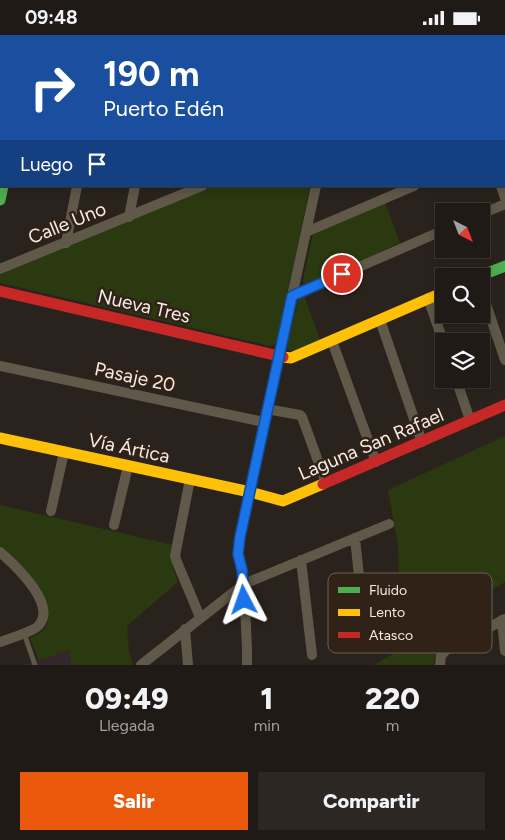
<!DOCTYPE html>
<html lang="es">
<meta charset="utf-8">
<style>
body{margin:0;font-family:Figtree,sans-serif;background:#2d2723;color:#f1f3f6;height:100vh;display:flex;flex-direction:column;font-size:19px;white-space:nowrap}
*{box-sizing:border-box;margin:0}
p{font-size:16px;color:#a2a1a1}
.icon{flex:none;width:28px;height:28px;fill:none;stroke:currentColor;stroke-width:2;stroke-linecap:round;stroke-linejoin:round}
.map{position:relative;height:630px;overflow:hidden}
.drawer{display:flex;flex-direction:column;background:#201a16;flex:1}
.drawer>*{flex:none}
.hud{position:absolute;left:0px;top:0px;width:505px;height:152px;box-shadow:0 2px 12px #0003,0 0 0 1px #3d3835;background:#1a4fa0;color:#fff;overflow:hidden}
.needle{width:32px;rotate:138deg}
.fabs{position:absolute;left:435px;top:168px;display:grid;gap:10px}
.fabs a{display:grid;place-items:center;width:55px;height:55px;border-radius:0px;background:#201a16;box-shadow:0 2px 12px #0003,0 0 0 1px #3d3835;font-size:25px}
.pin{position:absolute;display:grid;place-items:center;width:42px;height:42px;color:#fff;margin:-21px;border:2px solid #fff;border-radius:50%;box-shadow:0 1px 5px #0007}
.me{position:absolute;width:55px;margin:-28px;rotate:356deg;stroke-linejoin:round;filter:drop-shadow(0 0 4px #0008)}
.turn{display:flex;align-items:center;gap:18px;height:105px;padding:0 20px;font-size:22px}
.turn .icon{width:65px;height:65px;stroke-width:2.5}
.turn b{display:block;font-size:35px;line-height:42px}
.then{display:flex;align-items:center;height:48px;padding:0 20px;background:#0003;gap:10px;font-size:19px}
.eta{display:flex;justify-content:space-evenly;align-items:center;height:85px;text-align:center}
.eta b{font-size:30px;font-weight:800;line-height:35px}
.button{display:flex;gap:10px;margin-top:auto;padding:10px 20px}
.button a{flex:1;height:58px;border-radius:0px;background:#ea580c;color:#fff;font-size:20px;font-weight:800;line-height:58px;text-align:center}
.button a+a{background:#2d2723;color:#f1f3f6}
.status{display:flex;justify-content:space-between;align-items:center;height:35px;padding:0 25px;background:#201a16;direction:ltr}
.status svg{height:14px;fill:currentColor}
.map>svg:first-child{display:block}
</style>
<div class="status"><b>09:48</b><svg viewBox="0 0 49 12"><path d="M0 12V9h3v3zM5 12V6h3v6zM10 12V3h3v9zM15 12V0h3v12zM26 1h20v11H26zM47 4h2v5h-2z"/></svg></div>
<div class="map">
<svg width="505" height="630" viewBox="0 0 505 630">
<rect width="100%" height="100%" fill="#2a231d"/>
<path fill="#35262e" d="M 69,615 L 71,630 L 24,630 L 39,626 Z"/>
<path fill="#2a3910" d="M 213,151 L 310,151 L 277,308 L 274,310 L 270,311 L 0,248 L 0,240 L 1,239 Z
M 385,167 L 400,208 L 308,249 L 304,248 L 303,245 L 313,199 L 315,197 Z
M 304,260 L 320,305 L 293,316 L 288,315 L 287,311 L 298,266 L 301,262 Z
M 505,401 L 505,547 L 426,592 L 440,615 L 434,624 L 434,630 L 374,630 L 401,614 L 398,511 L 388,455 Z
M 0,470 L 173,510 L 172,529 L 178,547 L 127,591 L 129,617 L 133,630 L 71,630 L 69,615 L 39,626 L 30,603 C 46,596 52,588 46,570 L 6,516 L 0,511 Z"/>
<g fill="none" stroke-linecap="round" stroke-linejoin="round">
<path stroke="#605848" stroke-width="5" d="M 24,598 L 35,630"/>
<path stroke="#605848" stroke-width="10" d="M 449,0 L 449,1
M 107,1 L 107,0
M 164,1 L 164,0
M 221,1 L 221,0
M 281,1 L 281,0
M 345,1 L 346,0
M 501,151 L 505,163
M 481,179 L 505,169
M 129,182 L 135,151
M 306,197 L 414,151
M 66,208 L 77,151
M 0,234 L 202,151
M 481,254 L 505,325
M 292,261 L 444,195
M 428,263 L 444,309
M 380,285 L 422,407
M 332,306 L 376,427
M 0,331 L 264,387
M 456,344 L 470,385
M 267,374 L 300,380 L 302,382 L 326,448
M 190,444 L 175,521 L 177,527 L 200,582
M 51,476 L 64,417
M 114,490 L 128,431
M 355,503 L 365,598
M 0,517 C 15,530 57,569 39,590 C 35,596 8,604 0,607
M 301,525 L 312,620
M 502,585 L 505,616
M 185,594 L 188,630
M 141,630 L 244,549 L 389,489
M 247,630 L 247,614 L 244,549 L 238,519 L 238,510 L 264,387 L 279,321 L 316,151
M 440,630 L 441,621 L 446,615 L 505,584"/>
<path stroke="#4caf50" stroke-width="11" d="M 0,165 L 3,151
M 480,241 L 505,231"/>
<path stroke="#ffc107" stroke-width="11" d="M 283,322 L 291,323 L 444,257
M 0,403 L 250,457 L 283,466 L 323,449"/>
<path stroke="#c62828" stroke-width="11" d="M 36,0 L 36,1
M 0,256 L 283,322
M 323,449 L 505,370"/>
</g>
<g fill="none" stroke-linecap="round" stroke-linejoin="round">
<g stroke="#114b97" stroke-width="12">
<path id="route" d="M 244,565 L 242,535 L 238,519 L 240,502 L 292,261 L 342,239"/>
</g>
<use href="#route" stroke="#1a73e8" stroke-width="9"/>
</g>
<g text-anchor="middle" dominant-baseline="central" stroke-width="5" stroke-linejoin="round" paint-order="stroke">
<g font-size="19" fill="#f6ece5" stroke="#302217">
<text transform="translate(67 188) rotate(-22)">Calle Uno</text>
<text transform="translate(144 271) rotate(13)">Nueva Tres</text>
<text transform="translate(135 342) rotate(12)">Pasaje 20</text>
<text transform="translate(371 409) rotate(-23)">Laguna San Rafael</text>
<text transform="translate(129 413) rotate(12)">Vía Ártica</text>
</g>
</g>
<rect x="328" y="538" width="164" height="80" rx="8" fill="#302217" stroke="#6b5f55" stroke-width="1"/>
<rect x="338" y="552" width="22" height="6" fill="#4caf50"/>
<rect x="338" y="574" width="22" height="7" fill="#ffc107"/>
<rect x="338" y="597" width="22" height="6" fill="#c62828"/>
<g font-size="14" fill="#f6ece5">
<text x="369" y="560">Fluido</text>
<text x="369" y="582">Lento</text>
<text x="369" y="605">Atasco</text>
</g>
</svg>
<div class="fabs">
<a><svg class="needle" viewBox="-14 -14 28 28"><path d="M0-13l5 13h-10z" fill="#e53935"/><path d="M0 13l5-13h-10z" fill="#a2a1a1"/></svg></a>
<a><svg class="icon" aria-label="search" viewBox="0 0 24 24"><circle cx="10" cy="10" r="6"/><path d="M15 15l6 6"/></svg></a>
<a><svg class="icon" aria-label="layers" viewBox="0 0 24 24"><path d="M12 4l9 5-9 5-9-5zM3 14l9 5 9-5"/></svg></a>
</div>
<div class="pin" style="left:342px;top:239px;background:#d93025"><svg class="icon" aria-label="arrive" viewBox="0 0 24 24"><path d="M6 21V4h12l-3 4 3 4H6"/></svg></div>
<svg class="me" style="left:244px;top:565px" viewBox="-20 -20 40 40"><path d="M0-17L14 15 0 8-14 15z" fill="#1a73e8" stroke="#fff" stroke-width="4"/></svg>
<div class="hud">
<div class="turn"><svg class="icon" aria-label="right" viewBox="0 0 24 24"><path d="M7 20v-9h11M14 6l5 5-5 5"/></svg><div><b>190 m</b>Puerto Edén</div></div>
<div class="then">Luego<svg class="icon" aria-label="arrive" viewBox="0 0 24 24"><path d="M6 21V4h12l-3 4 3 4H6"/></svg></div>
</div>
</div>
<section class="drawer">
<div class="eta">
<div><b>09:49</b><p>Llegada</p></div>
<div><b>1</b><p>min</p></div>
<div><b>220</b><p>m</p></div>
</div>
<div class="button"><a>Salir</a><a>Compartir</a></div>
</section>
